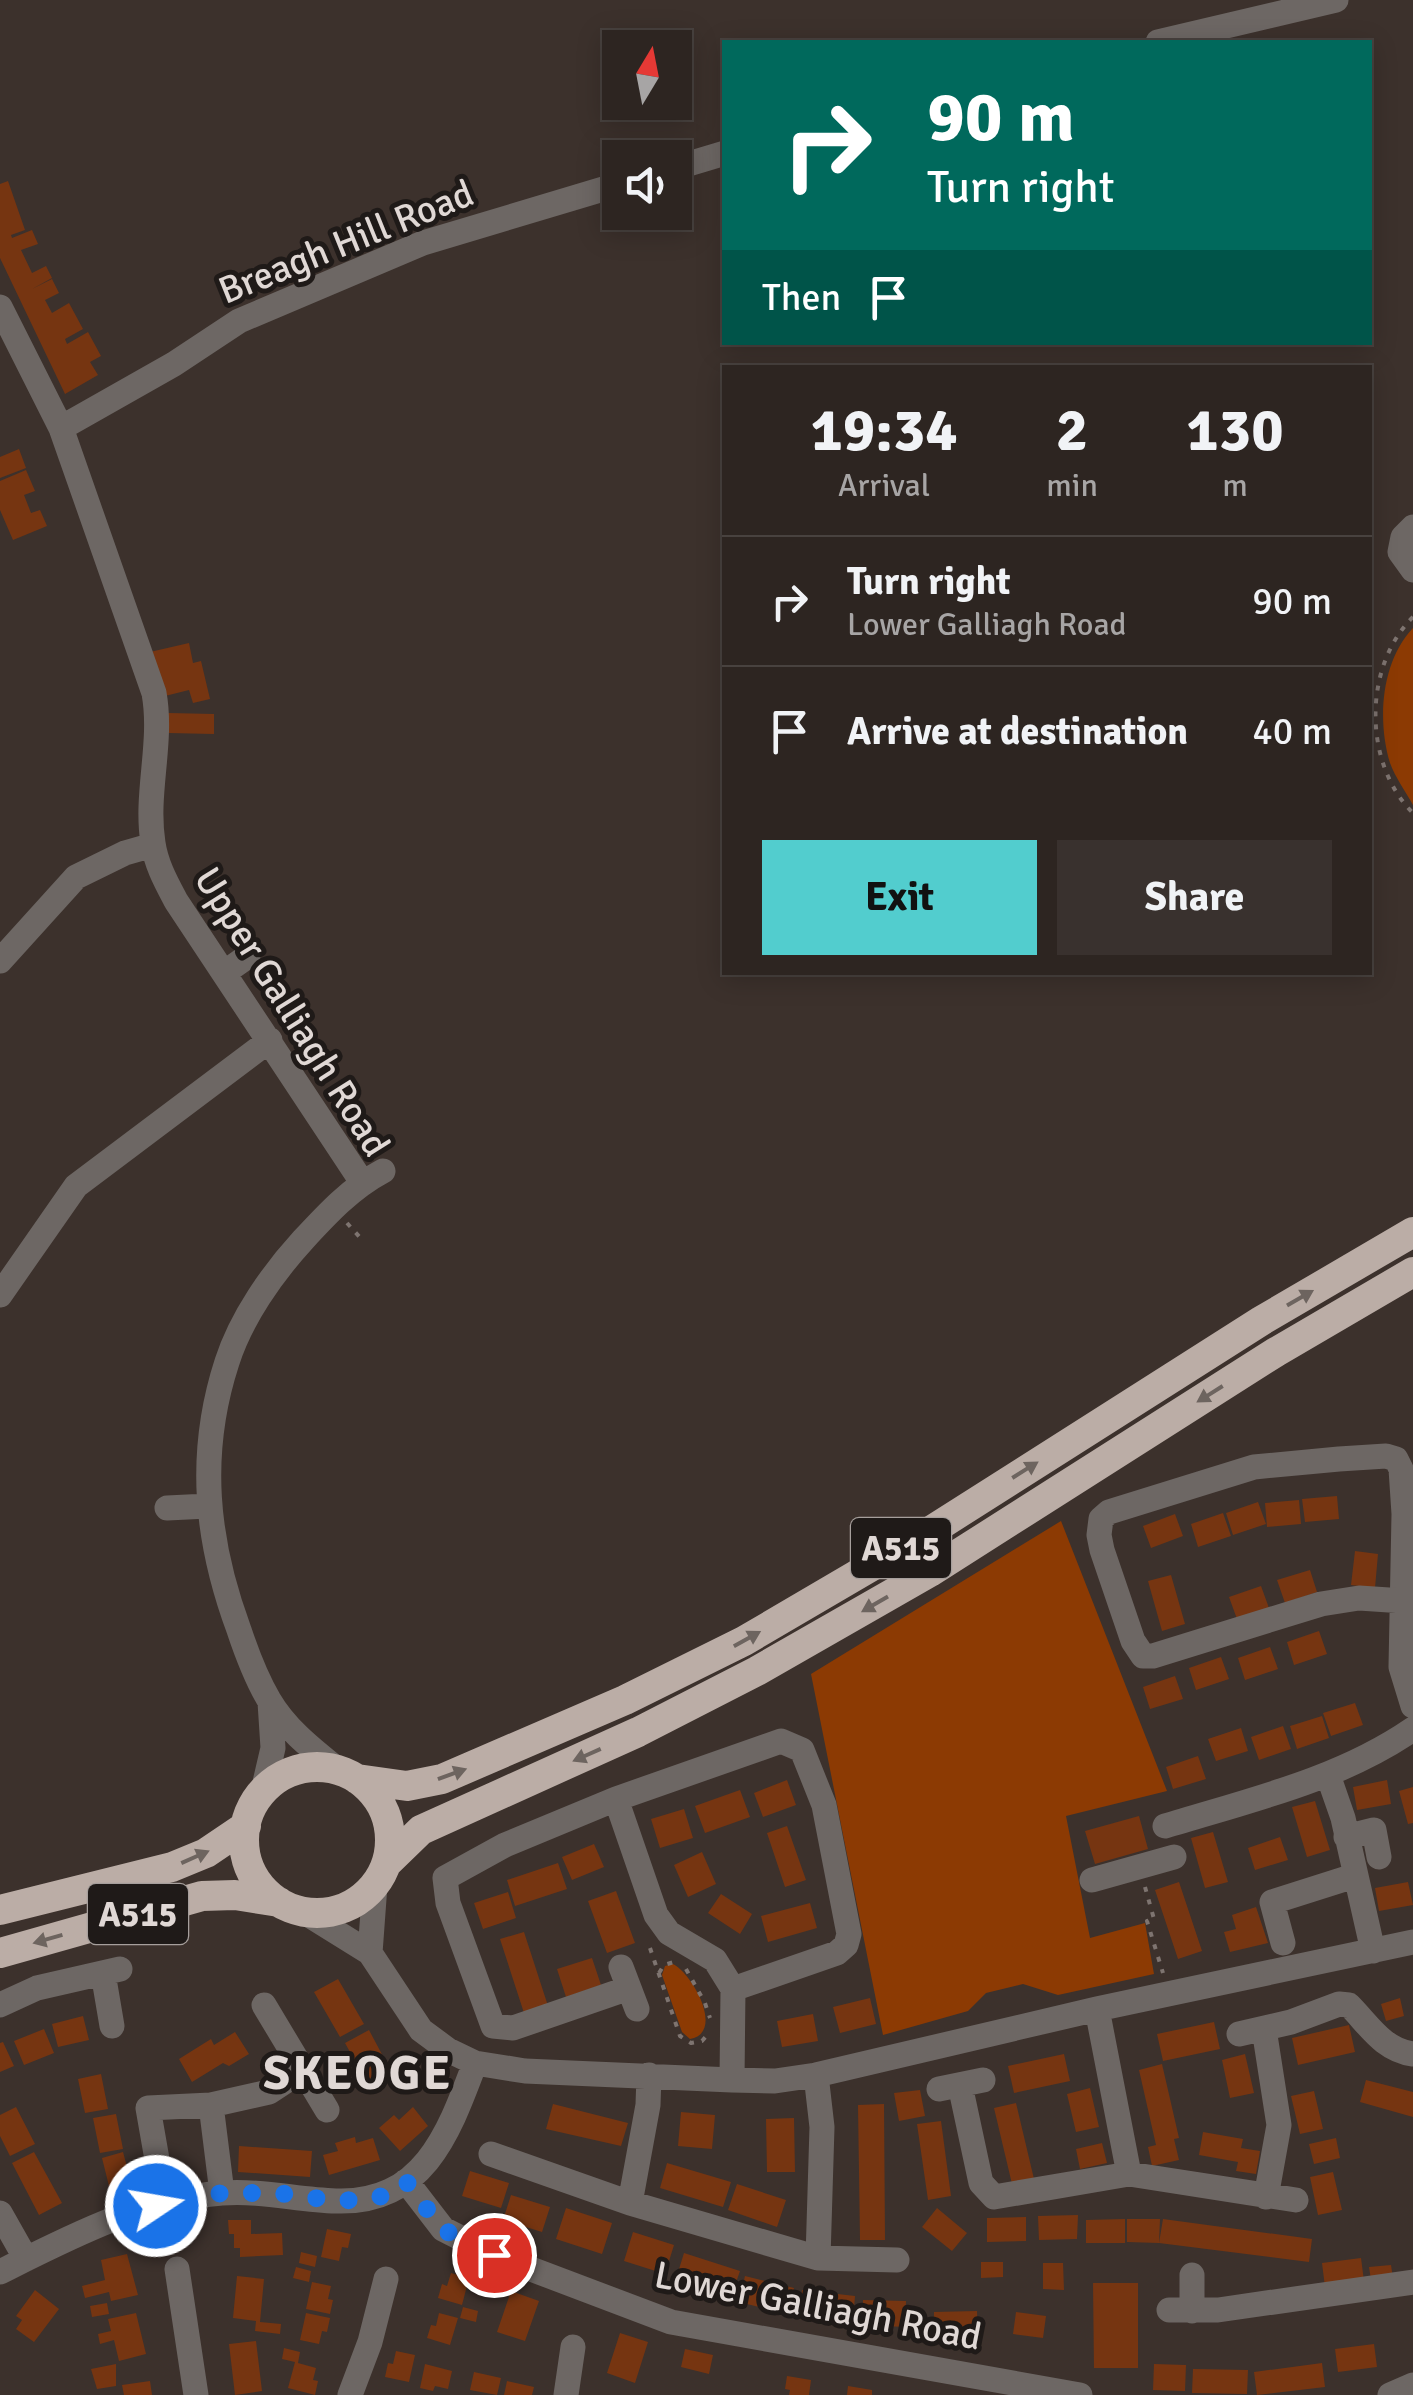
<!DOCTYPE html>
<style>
body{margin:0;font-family:Signika,sans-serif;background:#39312e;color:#f1f3f6;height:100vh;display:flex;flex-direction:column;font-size:38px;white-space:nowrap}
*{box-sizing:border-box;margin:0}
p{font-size:32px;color:#a7a5a5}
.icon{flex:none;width:55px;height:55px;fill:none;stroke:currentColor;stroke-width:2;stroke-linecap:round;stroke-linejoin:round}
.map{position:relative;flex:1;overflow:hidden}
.side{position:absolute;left:722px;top:365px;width:650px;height:610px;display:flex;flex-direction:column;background:#2d2521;border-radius:0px;box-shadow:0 5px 25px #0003,0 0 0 2px #48423f}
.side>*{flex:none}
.banner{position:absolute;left:722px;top:40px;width:650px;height:305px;border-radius:0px;box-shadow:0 5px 25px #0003,0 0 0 2px #48423f;background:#00695c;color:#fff;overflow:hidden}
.needle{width:65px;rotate:10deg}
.fabs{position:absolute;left:602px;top:30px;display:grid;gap:20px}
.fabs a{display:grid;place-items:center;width:90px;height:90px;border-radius:0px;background:#2d2521;box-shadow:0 5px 25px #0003,0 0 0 2px #48423f;font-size:50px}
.pin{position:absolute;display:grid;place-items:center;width:85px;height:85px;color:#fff;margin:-42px;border:5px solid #fff;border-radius:50%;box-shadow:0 2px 10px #0007}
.me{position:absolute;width:110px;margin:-55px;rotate:78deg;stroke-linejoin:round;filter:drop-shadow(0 0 8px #0008)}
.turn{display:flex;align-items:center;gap:35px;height:210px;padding:0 40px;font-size:45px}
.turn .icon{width:130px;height:130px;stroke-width:2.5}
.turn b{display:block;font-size:70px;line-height:85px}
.then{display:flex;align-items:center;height:95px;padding:0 40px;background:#0003;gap:20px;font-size:38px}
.eta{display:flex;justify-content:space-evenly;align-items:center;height:170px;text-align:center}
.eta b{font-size:60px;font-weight:700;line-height:70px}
.action{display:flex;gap:20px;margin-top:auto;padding:20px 40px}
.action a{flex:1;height:115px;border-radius:0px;background:#52cdce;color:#111;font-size:40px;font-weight:700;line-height:115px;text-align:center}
.action a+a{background:#39312e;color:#f1f3f6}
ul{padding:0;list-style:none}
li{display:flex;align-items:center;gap:30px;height:130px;padding:0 40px;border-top:2px solid #48423f}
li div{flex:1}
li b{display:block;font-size:38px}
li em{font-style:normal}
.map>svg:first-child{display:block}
</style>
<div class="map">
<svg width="1413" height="2395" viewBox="0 0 1413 2395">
<rect width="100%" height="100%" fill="#3c312c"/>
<path fill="#8c3a03" d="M 1413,628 L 1413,805 C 1406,792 1395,777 1390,763 C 1377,720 1381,662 1413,628 Z
M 1061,1521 L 1167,1791 L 1066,1816 L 1090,1938 L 1145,1923 L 1154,1974 L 1058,1995 L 1023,1984 L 986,1993 L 968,2011 L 883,2035 L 811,1674 Z
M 673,1964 C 693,1974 725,2033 690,2039 L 682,2032 L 662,1975 L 665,1966 Z"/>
<path fill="#763511" d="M 8,181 L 25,230 L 11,235 L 12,238 L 32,230 L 38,244 L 21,250 L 32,273 L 46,266 L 52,278 L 32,289 L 52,279 L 59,293 L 45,300 L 52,313 L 69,303 L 83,329 L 65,339 L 67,344 L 88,332 L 101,356 L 90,362 L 98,375 L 65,394 L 0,258 L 0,184 Z
M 19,449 L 26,468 L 0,478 L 0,457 Z
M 26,470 L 35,491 L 24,495 L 31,513 L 40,510 L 47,526 L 13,540 L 0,510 L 0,481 Z
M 189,643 L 193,663 L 201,661 L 210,699 L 193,703 L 189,690 L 161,697 L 150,652 Z
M 168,713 L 214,714 L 214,734 L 168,733 Z
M 1337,1496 L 1339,1519 L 1305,1522 L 1302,1499 Z
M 1299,1500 L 1301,1524 L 1267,1527 L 1265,1503 Z
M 1258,1502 L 1266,1524 L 1233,1535 L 1226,1513 Z
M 1223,1513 L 1231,1536 L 1198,1547 L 1191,1524 Z
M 1175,1514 L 1183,1536 L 1151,1548 L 1143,1526 Z
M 1355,1551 L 1378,1554 L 1375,1588 L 1351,1585 Z
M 1310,1570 L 1317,1592 L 1285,1603 L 1277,1580 Z
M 1171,1575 L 1185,1624 L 1162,1631 L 1148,1581 Z
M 1261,1586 L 1269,1608 L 1237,1619 L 1229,1597 Z
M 1319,1631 L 1327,1654 L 1294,1665 L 1287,1642 Z
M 1270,1647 L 1278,1669 L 1245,1680 L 1238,1658 Z
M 1221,1657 L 1229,1679 L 1196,1690 L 1189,1668 Z
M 1175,1676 L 1183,1699 L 1150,1709 L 1143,1687 Z
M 1355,1703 L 1363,1725 L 1331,1736 L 1323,1713 Z
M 1322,1716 L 1329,1738 L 1297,1749 L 1290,1726 Z
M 1283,1726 L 1291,1749 L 1259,1760 L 1251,1737 Z
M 1241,1728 L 1248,1751 L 1216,1761 L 1208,1739 Z
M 1198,1756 L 1206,1779 L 1173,1789 L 1166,1767 Z
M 787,1780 L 796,1805 L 763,1817 L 754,1793 Z
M 1387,1780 L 1391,1804 L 1357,1810 L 1353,1787 Z
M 1413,1787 L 1413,1823 L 1408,1824 L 1399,1791 Z
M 740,1790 L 750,1817 L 705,1833 L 695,1806 Z
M 1315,1801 L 1330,1850 L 1307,1857 L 1292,1807 Z
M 684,1809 L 693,1838 L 660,1848 L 651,1819 Z
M 1139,1816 L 1148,1849 L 1095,1864 L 1085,1831 Z
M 787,1826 L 806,1880 L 785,1887 L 767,1833 Z
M 1213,1832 L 1228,1882 L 1205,1888 L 1191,1838 Z
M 1280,1837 L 1288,1860 L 1255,1870 L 1248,1848 Z
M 594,1844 L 604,1867 L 572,1880 L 562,1857 Z
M 702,1852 L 716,1884 L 688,1897 L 674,1865 Z
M 558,1863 L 567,1889 L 515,1906 L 507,1880 Z
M 1179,1882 L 1202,1951 L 1178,1959 L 1155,1890 Z
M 1408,1882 L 1413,1905 L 1379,1911 L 1375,1888 Z
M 616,1891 L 635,1943 L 607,1953 L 588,1901 Z
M 508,1892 L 516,1918 L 483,1929 L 474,1903 Z
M 721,1894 L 752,1914 L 740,1934 L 708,1913 Z
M 810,1903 L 817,1928 L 768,1942 L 761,1916 Z
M 1256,1907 L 1268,1943 L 1230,1952 L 1224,1932 L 1236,1929 L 1232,1915 Z
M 524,1932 L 548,2006 L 524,2013 L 500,1939 Z
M 592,1958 L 601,1985 L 566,1997 L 557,1969 Z
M 338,1979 L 364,2024 L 340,2037 L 314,1992 Z
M 870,1998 L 876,2024 L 840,2033 L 833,2007 Z
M 1400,1998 L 1404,2016 L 1386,2021 L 1381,2004 Z
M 813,2014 L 818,2041 L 782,2047 L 777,2021 Z
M 83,2016 L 89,2040 L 58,2047 L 52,2024 Z
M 1214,2022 L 1220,2049 L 1163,2061 L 1157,2034 Z
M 1349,2025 L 1355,2052 L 1298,2065 L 1292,2038 Z
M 44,2029 L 54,2053 L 24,2065 L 14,2041 Z
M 369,2030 L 394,2077 L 371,2090 L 345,2043 Z
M 235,2032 L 249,2054 L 229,2066 L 223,2063 L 192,2082 L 179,2059 L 211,2039 L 214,2045 Z
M 3,2042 L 14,2066 L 0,2072 L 0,2043 Z
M 1064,2054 L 1070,2081 L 1014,2093 L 1008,2066 Z
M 1245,2054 L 1254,2093 L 1230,2098 L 1222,2060 Z
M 1162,2064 L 1179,2138 L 1174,2139 L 1179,2160 L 1152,2166 L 1148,2147 L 1156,2145 L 1139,2070 Z
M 101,2074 L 108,2109 L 85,2113 L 78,2079 Z
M 1366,2080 L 1413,2092 L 1413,2117 L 1360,2102 Z
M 1090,2088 L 1099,2127 L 1076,2132 L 1067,2094 Z
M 920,2090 L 925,2116 L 899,2121 L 894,2093 Z
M 1314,2091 L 1323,2129 L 1300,2134 L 1291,2096 Z
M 1016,2103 L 1034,2179 L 1012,2184 L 994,2108 Z
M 553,2104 L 628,2123 L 621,2146 L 546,2129 Z
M 884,2104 L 885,2240 L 860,2240 L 858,2105 Z
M 16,2107 L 35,2144 L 10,2156 L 0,2136 L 0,2115 Z
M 413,2107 L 428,2126 L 400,2151 L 379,2128 L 394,2115 L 399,2120 Z
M 681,2112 L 715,2115 L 712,2149 L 678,2146 Z
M 116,2114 L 123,2149 L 100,2153 L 93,2118 Z
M 794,2118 L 795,2172 L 767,2172 L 766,2119 Z
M 941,2121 L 951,2196 L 928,2200 L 917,2124 Z
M 1203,2132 L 1243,2139 L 1241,2148 L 1260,2151 L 1256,2174 L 1236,2171 L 1238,2162 L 1199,2155 Z
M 355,2137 L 356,2143 L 373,2138 L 380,2160 L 329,2175 L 323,2155 L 338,2151 L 335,2143 Z
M 1336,2138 L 1340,2158 L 1314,2164 L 1309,2144 Z
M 1102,2143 L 1107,2163 L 1080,2169 L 1076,2149 Z
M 239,2146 L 312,2151 L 310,2177 L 238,2172 Z
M 34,2152 L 62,2203 L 39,2215 L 12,2163 Z
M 123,2152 L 132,2185 L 110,2190 L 102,2158 Z
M 667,2163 L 731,2182 L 723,2207 L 660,2188 Z
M 470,2171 L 509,2183 L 501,2208 L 462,2196 Z
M 1333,2172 L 1342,2210 L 1318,2215 L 1310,2177 Z
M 737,2184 L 786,2200 L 777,2227 L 728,2210 Z
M 511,2195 L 550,2207 L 542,2232 L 503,2220 Z
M 566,2208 L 612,2223 L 602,2254 L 556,2239 Z
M 937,2208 L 967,2233 L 952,2251 L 922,2227 Z
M 1078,2215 L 1077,2239 L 1039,2240 L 1038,2216 Z
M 1026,2217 L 1026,2241 L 987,2242 L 987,2218 Z
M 1125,2219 L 1125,2243 L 1086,2243 L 1086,2220 Z
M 1127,2219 L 1160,2219 L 1159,2243 L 1163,2219 L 1312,2239 L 1309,2262 L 1159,2243 L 1127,2242 Z
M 228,2220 L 251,2220 L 251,2234 L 282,2233 L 283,2255 L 240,2257 L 240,2248 L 234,2248 L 234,2234 L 229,2234 Z
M 327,2229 L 351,2234 L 348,2248 L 342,2247 L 339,2261 L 321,2257 Z
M 633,2232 L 674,2245 L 665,2274 L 624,2261 Z
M 301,2252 L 317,2256 L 315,2267 L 299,2263 Z
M 684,2253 L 740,2271 L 730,2300 L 675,2282 Z
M 127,2254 L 138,2295 L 111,2301 L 109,2292 L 85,2298 L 82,2286 L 105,2280 L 101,2260 Z
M 1361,2258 L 1364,2281 L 1325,2287 L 1322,2263 Z
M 981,2262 L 1003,2262 L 1003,2277 L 981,2278 Z
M 1043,2263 L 1063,2263 L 1064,2290 L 1043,2289 Z
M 1391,2265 L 1393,2278 L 1371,2280 L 1369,2267 Z
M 296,2267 L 311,2271 L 309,2282 L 293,2278 Z
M 488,2270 L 498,2273 L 491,2290 L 480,2286 Z
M 451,2273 L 469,2278 L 462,2305 L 438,2298 L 442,2284 L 447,2286 Z
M 237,2276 L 264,2279 L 260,2322 L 281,2324 L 280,2334 L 255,2331 L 256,2321 L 233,2318 Z
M 745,2276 L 794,2288 L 787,2314 L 739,2302 Z
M 312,2282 L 331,2286 L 328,2299 L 333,2300 L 330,2314 L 306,2309 Z
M 1093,2283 L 1138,2283 L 1138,2368 L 1094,2368 Z
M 35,2290 L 59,2309 L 34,2342 L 16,2329 L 22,2320 L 16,2316 Z
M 802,2290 L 855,2296 L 853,2320 L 799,2314 Z
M 511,2291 L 539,2301 L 525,2341 L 497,2332 Z
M 863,2300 L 906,2301 L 905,2327 L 862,2325 Z
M 107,2303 L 109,2314 L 92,2317 L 90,2306 Z
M 463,2307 L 478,2311 L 476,2322 L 460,2318 Z
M 977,2311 L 978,2342 L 929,2343 L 929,2327 L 934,2327 L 934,2312 Z
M 1016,2312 L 1046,2316 L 1043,2338 L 1013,2334 Z
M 136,2313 L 146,2354 L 119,2361 L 114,2340 L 100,2344 L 98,2334 L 111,2331 L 108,2319 Z
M 306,2313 L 330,2318 L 327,2332 L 322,2331 L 319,2344 L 300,2340 Z
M 439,2313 L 458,2318 L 450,2345 L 427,2338 L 431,2325 L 436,2326 Z
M 620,2333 L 648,2342 L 635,2383 L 607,2373 Z
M 256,2341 L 262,2391 L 235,2395 L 229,2344 Z
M 1374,2344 L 1377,2367 L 1338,2372 L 1335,2349 Z
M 284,2348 L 300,2352 L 298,2363 L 316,2368 L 313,2380 L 318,2381 L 315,2395 L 288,2388 L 295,2362 L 282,2359 Z
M 685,2349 L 713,2355 L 709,2374 L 681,2367 Z
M 396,2351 L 415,2355 L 409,2382 L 385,2377 L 388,2363 L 393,2364 Z
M 1322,2363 L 1325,2387 L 1257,2395 L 1254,2372 Z
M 116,2364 L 116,2386 L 97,2389 L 91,2369 Z
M 425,2364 L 452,2371 L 448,2389 L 435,2386 L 433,2391 L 420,2388 Z
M 1154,2364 L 1186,2365 L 1185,2391 L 1153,2390 Z
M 1193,2369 L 1248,2370 L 1247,2394 L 1192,2393 Z
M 474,2372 L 501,2378 L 497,2395 L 470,2390 Z
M 787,2376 L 811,2380 L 809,2395 L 789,2395 L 790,2390 L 785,2389 Z
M 150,2381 L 152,2395 L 124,2395 L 122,2385 Z
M 507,2381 L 534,2387 L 532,2395 L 504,2395 Z
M 848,2386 L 872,2390 L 872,2395 L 847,2395 Z"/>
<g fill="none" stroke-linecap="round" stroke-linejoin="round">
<path stroke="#7e7470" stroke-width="4" stroke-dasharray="5 8" stroke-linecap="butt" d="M 1413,617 C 1363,666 1363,764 1413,813
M 347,1223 L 364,1242
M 1145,1887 L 1154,1919 L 1147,1921 L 1163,1973
M 650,1948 L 680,2036 L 691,2043 L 702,2041 L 709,2033
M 686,1969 L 705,2003 L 710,2018
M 659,1973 L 664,1965 L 674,1962"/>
<path stroke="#6d6764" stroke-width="25" d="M 1158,42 L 1336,0
M 675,168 L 725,153
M 0,307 L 61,428 L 154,693 C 163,743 145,793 153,843 C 156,864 166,882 176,901 L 362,1182
M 61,428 L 174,364 L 239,321 L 423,243 L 620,184
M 1413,527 L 1403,537 L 1400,552 L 1413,570
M 0,961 L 76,877 L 125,853 L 153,845
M 224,973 L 248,956
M 0,1295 L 76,1186 L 270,1040
M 167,1508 L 208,1506
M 1404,1601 L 1359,1598 L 1321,1604 L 1153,1656 L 1143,1656 L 1133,1641 L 1102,1550 L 1099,1535 L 1101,1519 L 1109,1512 L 1254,1467 L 1339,1459 L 1386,1456 L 1396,1459 L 1401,1469 L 1404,1514 L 1401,1667 L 1413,1706
M 338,1770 C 312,1749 286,1729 269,1700 C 256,1678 247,1654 239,1630 C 206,1541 197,1454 227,1362 C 241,1318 272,1274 303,1240 C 327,1214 351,1188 383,1171
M 1328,1775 L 1343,1818 L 1373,1951
M 263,1791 L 273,1748 L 270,1702
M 616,1799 L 656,1915 L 669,1933 L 715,1960 L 733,1989 L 732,2080
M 1165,1826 C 1250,1800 1339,1780 1413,1729
M 1346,1837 L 1374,1830 L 1379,1857
M 1092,1880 L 1174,1857
M 304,1912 L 370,1953 L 421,2030 L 448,2050 L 475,2063 L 525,2071 L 732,2080 L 775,2081 L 816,2075 L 1097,2009 L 1413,1942
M 1283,1943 L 1272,1902 L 1354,1876
M 370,1953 L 375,1885
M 621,1967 L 637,2009
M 103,1973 L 112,2026
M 629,1988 L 513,2028 L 493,2026 L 448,1903 L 445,1878 L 505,1845 L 616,1799 L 781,1741 L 802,1750 L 824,1805 L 849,1934 L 846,1945 L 837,1953 L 733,1989
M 0,2005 L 37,1988 L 120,1969
M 264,2005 L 327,2110
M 1097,2009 L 1129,2174
M 1264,2029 L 1279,2125 L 1266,2197
M 1239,2034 L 1291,2022 L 1339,2004 L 1349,2005 C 1369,2025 1383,2050 1413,2054
M 816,2075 L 822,2127 L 818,2258
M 960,2085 L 981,2183 L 994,2197 L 1129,2174 L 1296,2200
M 939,2089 L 983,2080
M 211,2105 L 222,2193
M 491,2154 L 630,2203 L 818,2258 L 897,2260
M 158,2165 L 148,2108 L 211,2105 L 269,2092 L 304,2069
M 406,2181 L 443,2229 L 494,2255 L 671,2322 L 1080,2395
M 630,2203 L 648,2105 L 649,2075
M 0,2213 L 26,2259
M 177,2269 L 196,2395
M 0,2272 C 70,2237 142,2199 222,2193 C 261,2190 298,2200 336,2201 C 424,2204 449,2132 475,2063
M 1192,2275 L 1192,2311
M 1169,2310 L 1218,2310 L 1413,2282
M 350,2395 L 370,2342 L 386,2279
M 566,2395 L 573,2347
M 1390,2395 L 1413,2385"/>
<path stroke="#bbada6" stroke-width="30" d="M244 1840a73 73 0 1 1 146 0a73 73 0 1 1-146 0Z
M 357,1779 L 407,1786 L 442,1779 L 625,1700 L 744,1641 L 918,1539 L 1261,1321 L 1413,1232
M 387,1863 L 421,1830 L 638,1732 L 757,1671 L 930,1572 L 1276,1352 L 1413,1272
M 0,1910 L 172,1867 L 206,1853 L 246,1826
M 0,1953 L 202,1896 L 235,1895 L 279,1902"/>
</g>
<defs><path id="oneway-solid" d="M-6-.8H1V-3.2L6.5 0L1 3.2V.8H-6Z" transform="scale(2.5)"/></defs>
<g fill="#6d645f">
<use href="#oneway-solid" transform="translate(1300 1298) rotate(-30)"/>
<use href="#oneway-solid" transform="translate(1210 1394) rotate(148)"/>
<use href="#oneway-solid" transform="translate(1025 1470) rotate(-32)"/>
<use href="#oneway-solid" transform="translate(875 1604) rotate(150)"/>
<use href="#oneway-solid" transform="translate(747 1639) rotate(-29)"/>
<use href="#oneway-solid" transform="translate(587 1755) rotate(156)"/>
<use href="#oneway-solid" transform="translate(452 1774) rotate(-20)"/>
<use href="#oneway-solid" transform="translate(195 1857) rotate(-24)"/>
<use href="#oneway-solid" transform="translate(48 1939) rotate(164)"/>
</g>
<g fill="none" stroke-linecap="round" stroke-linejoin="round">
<path stroke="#1a73e8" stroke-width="18" stroke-dasharray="0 32.4" d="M 156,2206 L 222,2193 L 278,2193 L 337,2201 L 378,2198 L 406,2181 L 442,2229 L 494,2255"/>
</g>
<g text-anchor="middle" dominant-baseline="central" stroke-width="10" stroke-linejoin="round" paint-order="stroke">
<g fill="#1f1a18" stroke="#a69f9c" stroke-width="2.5">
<rect x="851" y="1518" width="100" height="60" rx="8"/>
<rect x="88" y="1884" width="100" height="60" rx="8"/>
</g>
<g font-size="35" font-weight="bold" fill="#e0d8d5">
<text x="901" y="1548">A515</text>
<text x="138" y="1914">A515</text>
</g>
<g font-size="38" fill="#e0d8d5" stroke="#1f1a18">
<text transform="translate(346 242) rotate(-22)">Breagh Hill Road</text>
<text transform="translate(292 1012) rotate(58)">Upper Galliagh Road</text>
<text transform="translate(818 2306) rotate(11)">Lower Galliagh Road</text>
</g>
<g font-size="48" font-weight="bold" letter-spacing="2.5" fill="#e0d8d5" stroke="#1f1a18">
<text x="358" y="2073">SKEOGE</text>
</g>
</g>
</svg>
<div class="fabs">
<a><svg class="needle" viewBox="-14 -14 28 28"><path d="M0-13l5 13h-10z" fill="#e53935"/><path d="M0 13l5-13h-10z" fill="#a7a5a5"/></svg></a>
<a><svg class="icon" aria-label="sound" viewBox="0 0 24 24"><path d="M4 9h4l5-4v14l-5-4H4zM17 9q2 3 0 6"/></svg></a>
</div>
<div class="pin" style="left:494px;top:2255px;background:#d93025"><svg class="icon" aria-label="arrive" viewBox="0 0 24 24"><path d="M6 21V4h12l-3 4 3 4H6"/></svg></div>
<svg class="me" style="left:156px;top:2206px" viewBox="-20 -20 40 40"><circle r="17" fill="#1a73e8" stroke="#fff" stroke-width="3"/><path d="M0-11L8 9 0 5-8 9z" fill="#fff"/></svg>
<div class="banner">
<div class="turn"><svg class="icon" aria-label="right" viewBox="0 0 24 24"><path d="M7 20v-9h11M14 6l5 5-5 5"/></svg><div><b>90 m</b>Turn right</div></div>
<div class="then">Then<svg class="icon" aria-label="arrive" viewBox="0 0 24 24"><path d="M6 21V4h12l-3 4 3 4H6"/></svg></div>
</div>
<section class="side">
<div class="eta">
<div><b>19:34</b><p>Arrival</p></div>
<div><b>2</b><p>min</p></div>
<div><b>130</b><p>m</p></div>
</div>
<ul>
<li><svg class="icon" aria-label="right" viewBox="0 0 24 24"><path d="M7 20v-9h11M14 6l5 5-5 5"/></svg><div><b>Turn right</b><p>Lower Galliagh Road</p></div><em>90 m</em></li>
<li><svg class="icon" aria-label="arrive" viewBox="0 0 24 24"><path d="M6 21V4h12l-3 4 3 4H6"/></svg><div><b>Arrive at destination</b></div><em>40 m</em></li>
</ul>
<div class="action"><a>Exit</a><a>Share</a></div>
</section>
</div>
